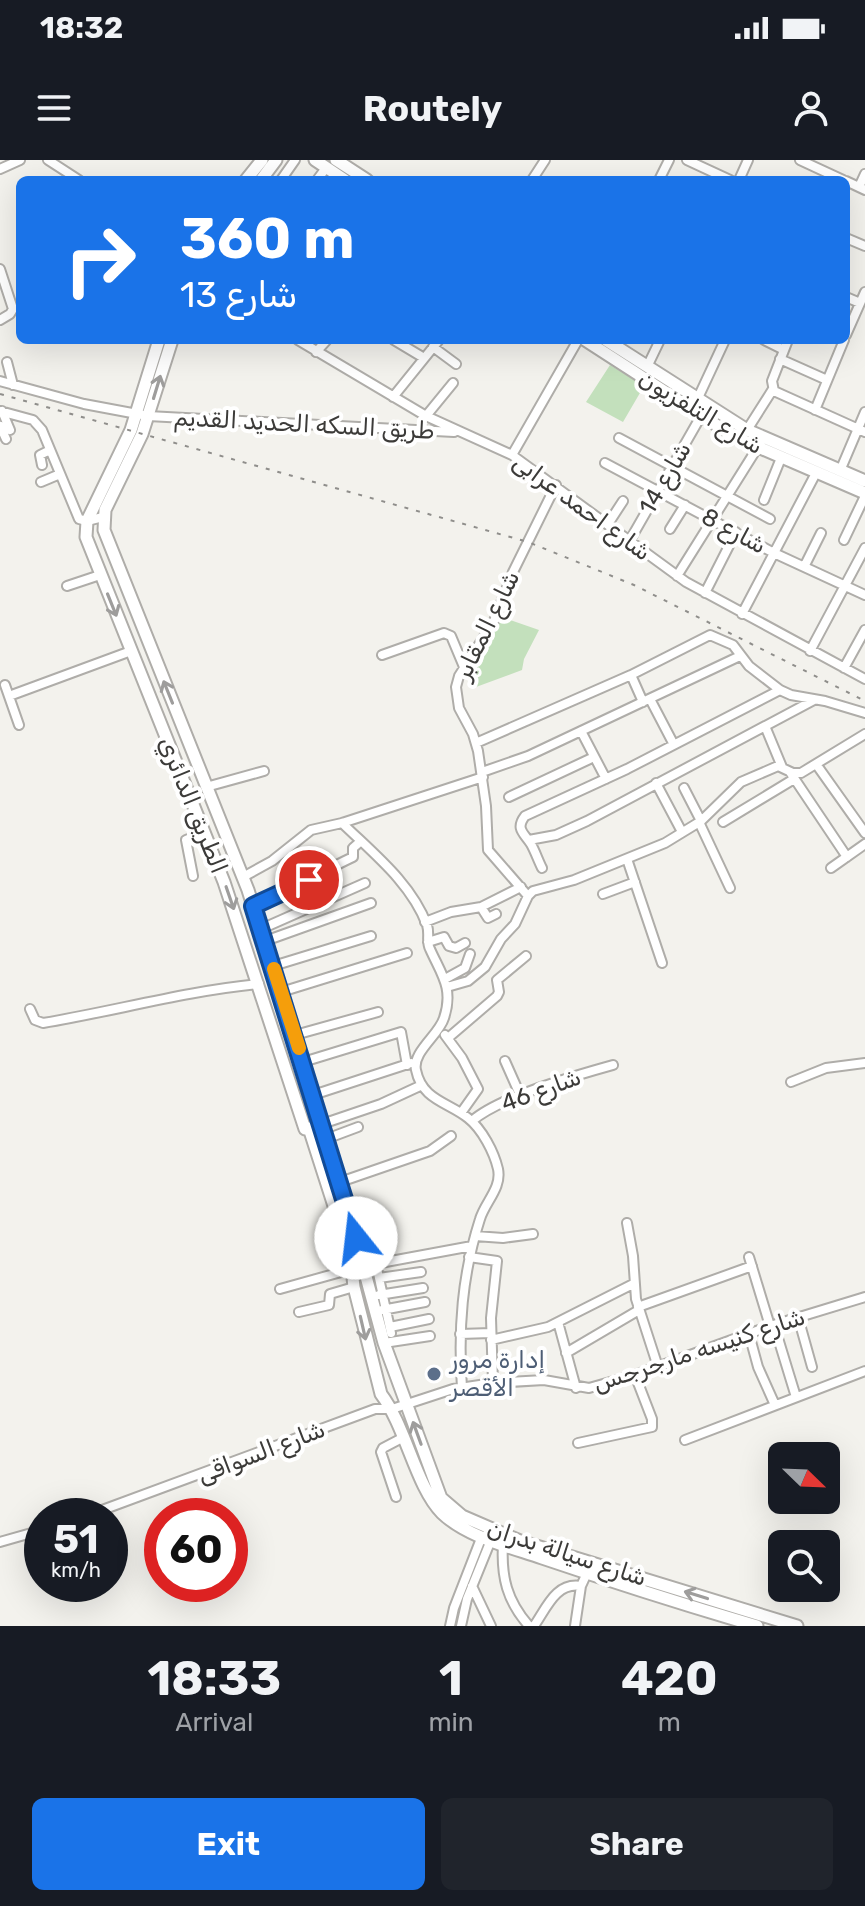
<!DOCTYPE html>
<meta charset="utf-8">
<style>
body{margin:0;font-family:Rubik,"Noto Sans Arabic",sans-serif;background:#20242c;color:#f1f3f6;height:100vh;display:flex;flex-direction:column;font-size:30px;white-space:nowrap}
*{box-sizing:border-box;margin:0}
p{font-size:26px;color:#9ea1a6}
.icon{flex:none;width:44px;height:44px;fill:none;stroke:currentColor;stroke-width:2;stroke-linecap:round;stroke-linejoin:round}
.map{position:relative;height:1466px;overflow:hidden}
.sheet{display:flex;flex-direction:column;background:#171b24;flex:1}
.sheet>*{flex:none}
.hud{position:absolute;left:16px;top:16px;width:834px;height:168px;border-radius:12px;box-shadow:0 8px 32px #0002;background:#1a73e8;color:#fff;overflow:hidden}
.needle{width:52px;rotate:113deg}
.fabs{position:absolute;left:768px;top:1282px;display:grid;gap:16px}
.fabs a{display:grid;place-items:center;width:72px;height:72px;border-radius:12px;background:#171b24;box-shadow:0 8px 32px #0002;font-size:40px}
.speed{position:absolute;left:24px;top:1338px;display:flex;gap:16px;font-size:40px;font-weight:700;text-align:center}
.speed>*{display:grid;place-content:center;width:104px;height:104px;border-radius:50%;background:#171b24;box-shadow:0 8px 32px #0002;line-height:1}
.speed small{font-size:20px;font-weight:400}
.speed .limit{border:12px solid #d22;background:#fff;color:#111}
.pin{position:absolute;display:grid;place-items:center;width:68px;height:68px;color:#fff;margin:-34px;border:4px solid #fff;border-radius:50%;box-shadow:0 2px 8px #0007}
.me{position:absolute;width:88px;margin:-44px;rotate:344deg;stroke-linejoin:round;filter:drop-shadow(0 0 6px #0008)}
.turn{display:flex;align-items:center;gap:28px;height:168px;padding:0 32px;font-size:36px}
.turn .icon{width:104px;height:104px;stroke-width:2.5}
.turn b{display:block;font-size:56px;line-height:68px}
.eta{display:flex;justify-content:space-evenly;align-items:center;height:136px;text-align:center}
.eta b{font-size:48px;font-weight:700;line-height:56px}
.primary-button{display:flex;gap:16px;margin-top:auto;padding:16px 32px}
.primary-button a{flex:1;height:92px;border-radius:12px;background:#1a73e8;color:#fff;font-size:32px;font-weight:700;line-height:92px;text-align:center}
.primary-button a+a{background:#20242c;color:#f1f3f6}
.status{display:flex;justify-content:space-between;align-items:center;height:56px;padding:0 40px;background:#171b24;direction:ltr}
.status svg{height:22px;fill:currentColor}
header{display:flex;justify-content:space-between;align-items:center;height:104px;padding:0 32px;background:#171b24;font-size:36px;font-weight:700}
.map>svg:first-child{display:block}
</style>
<div class="status"><b>18:32</b><svg viewBox="0 0 49 12"><path d="M0 12V9h3v3zM5 12V6h3v6zM10 12V3h3v9zM15 12V0h3v12zM26 1h20v11H26zM47 4h2v5h-2z"/></svg></div>
<header><svg class="icon" aria-label="menu" viewBox="0 0 24 24"><path d="M4 6h16M4 12h16M4 18h16"/></svg>Routely<svg class="icon" aria-label="person" viewBox="0 0 24 24"><circle cx="12" cy="8" r="4"/><path d="M4 21q1-7 8-7t8 7"/></svg></header>
<div class="map">
<svg width="865" height="1466" viewBox="0 0 865 1466">
<rect width="100%" height="100%" fill="#f3f2ed"/>
<path fill="#c3e0bc" d="M 610,205 L 644,226 L 623,262 L 586,242 Z
M 499,456 L 539,470 L 524,499 L 522,510 L 476,527 L 473,514 L 469,508 Z"/>
<g fill="none" stroke-linecap="round" stroke-linejoin="round">
<g stroke="#afada9" stroke-width="12">
<path id="minor" d="M 48,0 L 79,20
M 687,0 L 730,20
M 800,0 L 843,20
M 0,9 L 20,0
M 281,20 L 295,0
M 317,20 L 326,8
M 532,20 L 545,0
M 659,20 L 669,0
M 739,20 L 748,0
M 846,21 L 865,30
M 859,27 L 865,14
M 846,78 L 865,86
M 0,109 L 13,149 L 10,154 L 0,160
M 846,137 L 860,143
M 846,175 L 865,132
M 298,180 L 426,256 L 512,295 L 686,422 L 865,519
M 394,180 L 424,198
M 764,180 L 784,190
M 788,180 L 772,221 L 774,231 L 865,272
M 433,187 L 456,204
M 316,192 L 327,180
M 780,199 L 827,220
M 7,202 L 13,225
M 647,207 L 660,180
M 0,221 L 84,244 L 148,256 L 454,272
M 393,237 L 439,180
M 697,240 L 725,180
M 815,250 L 844,180
M 0,251 L 33,260 L 42,270 L 79,359 L 87,361 L 103,357
M 2,251 L 10,270
M 426,256 L 453,223
M 0,266 L 6,279
M 747,270 L 773,229
M 619,278 L 770,359
M 512,295 L 578,180
M 605,303 L 774,393 L 865,435
M 42,305 L 40,295 L 50,290
M 840,311 L 865,252
M 41,322 L 60,314
M 764,340 L 781,298
M 608,364 L 623,341
M 670,369 L 685,345
M 630,380 L 701,256
M 844,380 L 865,336
M 804,407 L 821,373
M 677,416 L 761,282
M 67,426 L 100,415
M 705,433 L 736,372
M 742,454 L 816,313
M 810,491 L 865,388
M 382,495 L 444,473 L 451,476 L 464,507
M 844,508 L 865,470
M 631,515 L 643,542
M 5,525 L 19,565
M 9,536 L 131,491
M 650,539 L 673,583
M 765,566 L 782,607
M 581,571 L 606,619
M 476,583 L 631,515 L 710,475 L 733,485 L 749,506 L 780,530 L 791,535 L 825,541 L 865,553
M 816,604 L 865,673
M 482,612 L 528,596 L 740,496
M 790,612 L 847,697
M 656,623 L 682,672
M 206,627 L 264,611
M 684,628 L 701,661
M 509,637 L 594,597
M 699,662 L 730,728
M 723,662 L 794,619
M 342,663 C 374,694 411,723 427,765 C 430,774 426,782 430,789 C 441,814 454,828 444,858 C 439,875 412,892 416,910 C 422,940 448,942 468,958 C 482,969 494,992 498,1009 C 502,1028 485,1042 480,1059 C 462,1115 458,1169 462,1228
M 529,680 L 556,675 L 587,661 L 814,540
M 627,699 L 662,803
M 542,708 C 538,700 535,691 531,684 C 524,673 515,669 525,656 L 627,609 L 780,530
M 831,708 L 865,684
M 193,716 L 186,680 L 205,672
M 243,717 L 272,701 L 311,670 L 342,663 L 483,617
M 603,734 L 635,722
M 528,736 L 488,690 L 486,646 L 478,591 L 473,574 L 459,548 L 456,527 L 459,516 L 494,461 L 513,412 L 556,325
M 253,746 C 288,731 319,713 353,697 L 353,688 L 361,681
M 481,747 L 488,758 L 496,754
M 425,762 L 451,752 L 481,747 L 521,727
M 261,769 L 365,723
M 265,781 L 371,743
M 428,782 L 444,777 L 449,786 L 456,788 L 465,783
M 273,806 L 371,776
M 445,819 L 465,808 L 470,794
M 447,827 L 468,821 L 485,807 L 501,779 L 515,764 L 528,736 L 533,731 L 574,720 L 665,683 L 701,661 L 741,622 L 778,606 L 793,613 L 801,613 L 865,574
M 281,832 L 407,793
M 30,849 L 35,860 L 43,863 C 115,851 186,831 259,824
M 295,875 L 378,852
M 445,875 L 462,898 L 478,929 L 461,953
M 448,878 L 497,836 L 499,832 L 497,820 L 526,796
M 505,901 L 521,937
M 303,902 L 401,872 L 407,905
M 791,922 L 826,908 L 865,903
M 313,935 L 411,903
M 472,961 C 499,937 577,915 613,905
M 322,964 L 381,944 L 422,925
M 326,979 L 358,967
M 340,1022 L 430,991 L 451,976
M 627,1063 L 633,1096 L 636,1139 L 658,1207
M 475,1076 L 503,1078 L 533,1074
M 469,1097 L 497,1101 L 491,1158 L 493,1223
M 749,1097 L 770,1166
M 376,1104 L 391,1173
M 364,1106 L 472,1086
M 379,1118 L 421,1112
M 280,1129 L 352,1109
M 379,1135 L 423,1128
M 638,1147 L 752,1106
M 382,1150 L 425,1142
M 299,1152 L 329,1145 L 330,1134 L 354,1127
M 798,1157 L 812,1207
M 558,1162 L 576,1228
M 774,1165 L 796,1237
M 390,1167 L 429,1159
M 460,1174 L 491,1173
M 749,1174 L 758,1207 L 775,1245
M 491,1180 L 548,1167 L 633,1124
M 384,1183 L 430,1176
M 566,1193 L 639,1150
M 685,1280 L 865,1211
M 578,1283 L 652,1267 L 652,1259 L 635,1215
M 396,1337 L 381,1292 L 383,1288 L 404,1277
M 86,1356 L 375,1249 L 392,1249 L 453,1229 L 493,1223 L 544,1220 L 589,1228 L 635,1215 L 770,1166 L 865,1137
M 0,1382 L 42,1370
M 503,1384 C 501,1417 507,1441 529,1466
M 472,1426 L 491,1466
M 450,1466 L 454,1448 L 482,1376
M 461,1466 L 467,1439 L 491,1380
M 534,1466 C 547,1447 556,1422 581,1426
M 575,1466 L 581,1426 L 587,1413"/>
</g>
<g stroke="#afada9" stroke-width="15">
<path id="major" d="M 315,0 L 345,20
M 336,0 L 367,20
M 246,20 L 262,0
M 261,20 L 276,0
M 159,180 L 131,270 L 87,361 L 86,377 L 224,722 L 305,969 L 309,968 L 351,1099 L 354,1127 L 381,1234 C 406,1267 416,1327 442,1353 C 467,1377 510,1387 542,1398 C 613,1422 685,1445 757,1466
M 172,180 L 142,274 L 105,350 L 104,370 L 248,730 L 348,1050 L 384,1183 L 441,1338 L 462,1356 L 520,1381 L 797,1466
M 585,180 L 735,277 L 865,333
M 606,180 L 747,270 L 865,321"/>
</g>
<use href="#minor" stroke="#fff" stroke-width="8"/>
<use href="#major" stroke="#fff" stroke-width="11"/>
<path stroke="#8f8e8b" stroke-width="2" stroke-dasharray="4 8" stroke-linecap="butt" d="M 0,234 L 528,382 L 634,425 L 865,541"/>
</g>
<defs><path id="oneway-shaft" d="M-6 0H5M1.5-3L5.5 0L1.5 3" fill="none" stroke-width="1.6" stroke-linecap="round" stroke-linejoin="round" transform="scale(2)"/></defs>
<g stroke="#9e9d9c">
<use href="#oneway-shaft" transform="translate(157 227) rotate(-73)"/>
<use href="#oneway-shaft" transform="translate(112 445) rotate(68)"/>
<use href="#oneway-shaft" transform="translate(168 532) rotate(-112)"/>
<use href="#oneway-shaft" transform="translate(230 738) rotate(71)"/>
<use href="#oneway-shaft" transform="translate(363 1168) rotate(77)"/>
<use href="#oneway-shaft" transform="translate(417 1273) rotate(-110)"/>
<use href="#oneway-shaft" transform="translate(696 1435) rotate(-163)"/>
</g>
<g fill="none" stroke-linecap="round" stroke-linejoin="round">
<g stroke="#114b97" stroke-width="20">
<path id="route" d="M 309,720 L 253,746 L 356,1078"/>
</g>
<use href="#route" stroke="#1a73e8" stroke-width="14"/>
<path stroke="#f59e0b" stroke-width="14" d="M 274,809 L 299,888"/>
</g>
<circle fill="#5c6f8a" stroke="#fff" stroke-width="3" cx="434" cy="1214" r="8"/>
<g text-anchor="middle" dominant-baseline="central" stroke-width="8" stroke-linejoin="round" paint-order="stroke">
<g font-size="24" fill="#3c3b39" stroke="#fff">
<text transform="translate(701 252) rotate(31)">شارع التلفزيون</text>
<text transform="translate(304 264) rotate(3)">طريق السكه الحديد القديم</text>
<text transform="translate(665 318) rotate(-60)">شارع 14</text>
<text transform="translate(582 347) rotate(36)">شارع احمد عرابى</text>
<text transform="translate(734 371) rotate(28)">شارع 8</text>
<text transform="translate(487 465) rotate(-64)">شارع المقابر</text>
<text transform="translate(193 645) rotate(68)">الطريق الدائري</text>
<text transform="translate(541 930) rotate(-20)">شارع 46</text>
<text transform="translate(699 1190) rotate(-18)">شارع كنيسه مارجرجس</text>
<text transform="translate(261 1292) rotate(-21)">شارع السواقى</text>
<text transform="translate(567 1393) rotate(18)">شارع سيالة بدران</text>
</g>
<g font-size="24" fill="#4e5e75" stroke="#fff" text-anchor="start">
<text x="450" y="1200">إدارة مرور<tspan x="450" dy="28">الأقصر</tspan></text>
</g>
</g>
</svg>
<div class="fabs">
<a><svg class="needle" viewBox="-14 -14 28 28"><path d="M0-13l5 13h-10z" fill="#e53935"/><path d="M0 13l5-13h-10z" fill="#9ea1a6"/></svg></a>
<a><svg class="icon" aria-label="search" viewBox="0 0 24 24"><circle cx="10" cy="10" r="6"/><path d="M15 15l6 6"/></svg></a>
</div>
<div class="speed"><div>51<small>km/h</small></div><div class="limit">60</div></div>
<div class="pin" style="left:309px;top:720px;background:#d93025"><svg class="icon" aria-label="arrive" viewBox="0 0 24 24"><path d="M6 21V4h12l-3 4 3 4H6"/></svg></div>
<svg class="me" style="left:356px;top:1078px" viewBox="-20 -20 40 40"><circle r="19" fill="#fff"/><path d="M0-13L10 11 0 6-10 11z" fill="#1a73e8"/></svg>
<div class="hud">
<div class="turn"><svg class="icon" aria-label="right" viewBox="0 0 24 24"><path d="M7 20v-9h11M14 6l5 5-5 5"/></svg><div><b>360 m</b>شارع 13</div></div>
</div>
</div>
<section class="sheet">
<div class="eta">
<div><b>18:33</b><p>Arrival</p></div>
<div><b>1</b><p>min</p></div>
<div><b>420</b><p>m</p></div>
</div>
<div class="primary-button"><a>Exit</a><a>Share</a></div>
</section>
